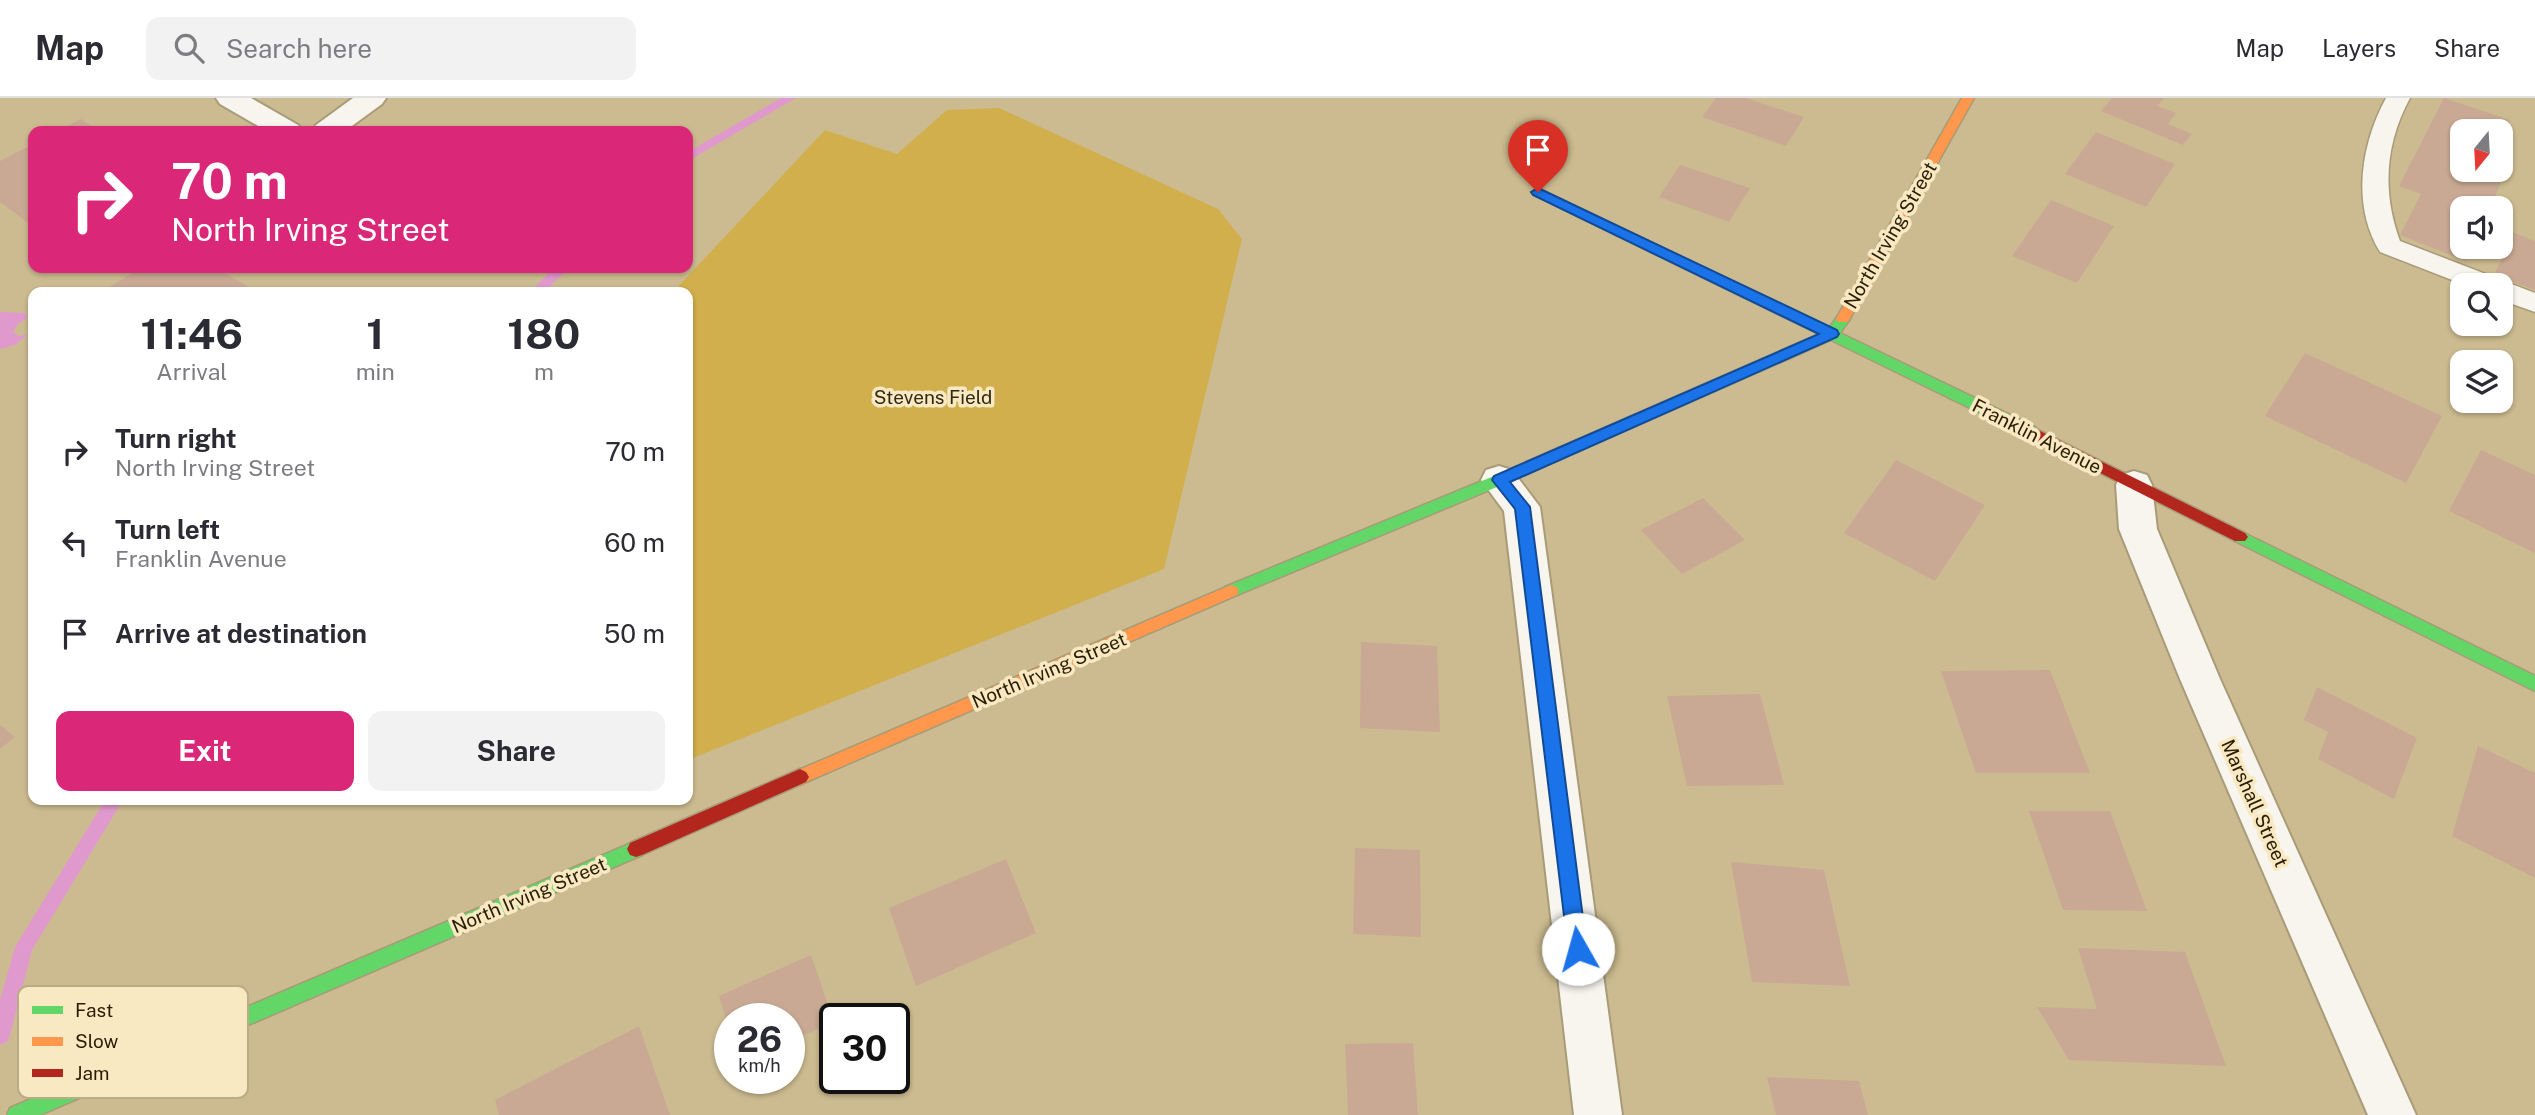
<!DOCTYPE html>
<style>
body{margin:0;font-family:"Public Sans",sans-serif;background:#f2f2f3;color:#2b2b33;height:100vh;display:flex;flex-direction:column;font-size:26px;white-space:nowrap}
*{box-sizing:border-box;margin:0}
p{font-size:23px;color:#7c7c81}
.icon{flex:none;width:38px;height:38px;fill:none;stroke:currentColor;stroke-width:2;stroke-linecap:round;stroke-linejoin:round}
.map{position:relative;flex:1;overflow:hidden}
.side{position:absolute;left:28px;top:189px;width:665px;height:518px;display:flex;flex-direction:column;background:#fff;border-radius:14px;box-shadow:0 2px 5px #0004}
.side>*{flex:none}
.hud{position:absolute;left:28px;top:28px;width:665px;height:147px;border-radius:14px;box-shadow:0 2px 5px #0004;background:#db2777;color:#fff;overflow:hidden}
.needle{width:46px;rotate:198deg}
.fabs{position:absolute;left:2450px;top:21px;display:grid;gap:14px}
.fabs a{display:grid;place-items:center;width:63px;height:63px;border-radius:14px;background:#fff;box-shadow:0 2px 5px #0004;font-size:35px}
.speed{position:absolute;left:714px;top:905px;display:flex;gap:14px;font-size:35px;font-weight:700;text-align:center}
.speed>*{display:grid;place-content:center;width:91px;height:91px;border-radius:50%;background:#fff;box-shadow:0 2px 5px #0004;line-height:1}
.speed small{font-size:18px;font-weight:400}
.speed .limit{border:4px solid #111;border-radius:10px;background:#fff;color:#111}
.pin{position:absolute;display:grid;place-items:center;width:60px;height:60px;color:#fff;margin:-72px -30px;border-radius:50% 50% 50% 0;rotate:-45deg;box-shadow:0 0 7px #0007}
.pin .icon{rotate:45deg}
.me{position:absolute;width:77px;margin:-38px;rotate:353deg;stroke-linejoin:round;filter:drop-shadow(0 0 5px #0008)}
.turn{display:flex;align-items:center;gap:24px;height:147px;padding:0 28px;font-size:32px}
.turn .icon{width:91px;height:91px;stroke-width:2.5}
.turn b{display:block;font-size:49px;line-height:60px}
.eta{display:flex;justify-content:space-evenly;align-items:center;height:119px;text-align:center}
.eta b{font-size:42px;font-weight:700;line-height:49px}
.action{display:flex;gap:14px;margin-top:auto;padding:14px 28px}
.action a{flex:1;height:80px;border-radius:14px;background:#db2777;color:#fff;font-size:28px;font-weight:700;line-height:80px;text-align:center}
.action a+a{background:#f2f2f3;color:#2b2b33}
ul{padding:0;list-style:none}
li{display:flex;align-items:center;gap:21px;height:91px;padding:0 28px}
li div{flex:1}
li b{display:block;font-size:26px}
li em{font-style:normal}
header{display:flex;align-items:center;gap:42px;box-sizing:border-box;height:98px;padding:0 35px;background:#fff;border-bottom:2px solid #e1e1e2}
header strong{font-size:33px}
nav{display:flex;gap:38px;margin-inline-start:auto;font-size:24px}
.search{width:490px;height:63px;background:#f2f2f3;display:flex;align-items:center;gap:18px;box-sizing:border-box;padding:0 24px;border-radius:14px;color:#7c7c81;font-size:26px}
.map>svg:first-child{display:block}
</style>
<header>
<strong>Map</strong>
<div class="search"><svg class="icon" aria-label="search" viewBox="0 0 24 24"><circle cx="10" cy="10" r="6"/><path d="M15 15l6 6"/></svg>Search here</div>
<nav><a>Map</a><a>Layers</a><a>Share</a></nav>
</header>
<div class="map">
<svg width="2535" height="1017" viewBox="0 0 2535 1017">
<rect width="100%" height="100%" fill="#ccbb90"/>
<path fill="#d0af4c" d="M 999,10 L 1218,111 L 1242,141 L 1164,471 L 688,662 L 688,194 L 673,194 L 825,32 L 897,56 L 947,12 Z"/>
<path fill="#e099cc" d="M 0,214 L 25,215 L 27,220 L 18,226 L 13,234 L 19,238 L 27,237 L 15,247 L 0,251 Z"/>
<g fill="none" stroke-linecap="round" stroke-linejoin="round">
<path fill="#e099cc" fill-rule="evenodd" d="M 781,0 L 796,0 L 688,63 L 688,54 Z
M 554,170 L 569,170 L 544,194 L 530,194 Z
M 105,702 L 123,702 L 32,852 L 10,937 L 7,944 L 0,947 L 0,902 L 15,849 Z"/>
</g>
<path fill="#c9a993" d="M 1716,0 L 1746,0 L 1804,19 L 1786,48 L 1702,19 Z
M 2112,0 L 2164,0 L 2157,8 L 2176,15 L 2168,26 L 2192,36 L 2183,47 L 2101,13 Z
M 2444,0 L 2510,22 L 2501,44 L 2501,33 L 2462,33 L 2462,72 L 2501,72 L 2501,66 L 2508,69 L 2491,107 L 2465,98 L 2458,114 L 2462,116 L 2462,149 L 2472,149 L 2466,163 L 2400,137 L 2421,96 L 2399,88 Z
M 81,21 L 99,33 L 57,33 Z
M 2096,34 L 2175,66 L 2146,109 L 2065,76 Z
M 33,46 L 33,121 L 27,124 L 0,104 L 0,63 Z
M 1680,67 L 1750,90 L 1729,124 L 1659,99 Z
M 2051,102 L 2114,128 L 2077,185 L 2012,158 Z
M 2501,130 L 2535,143 L 2535,192 L 2494,177 L 2503,158 L 2480,149 L 2501,149 Z
M 141,170 L 216,170 L 258,194 L 101,194 Z
M 2305,255 L 2442,318 L 2406,385 L 2265,318 Z
M 2481,352 L 2535,377 L 2535,455 L 2449,413 Z
M 1896,362 L 1985,407 L 1935,483 L 1844,435 Z
M 1703,400 L 1745,442 L 1682,476 L 1641,432 Z
M 1361,544 L 1437,548 L 1440,634 L 1360,630 Z
M 2050,572 L 2090,675 L 1976,675 L 1941,573 Z
M 2317,589 L 2417,640 L 2394,701 L 2318,661 L 2328,634 L 2304,622 Z
M 1760,596 L 1784,687 L 1687,688 L 1667,598 Z
M 0,627 L 15,639 L 0,651 Z
M 2478,648 L 2535,675 L 2535,780 L 2452,738 Z
M 2029,713 L 2110,713 L 2147,813 L 2063,812 Z
M 1355,750 L 1420,752 L 1421,839 L 1353,836 Z
M 1006,761 L 1036,835 L 916,888 L 889,810 Z
M 1731,764 L 1824,772 L 1850,888 L 1752,884 Z
M 2078,850 L 2185,854 L 2226,968 L 2069,962 L 2037,909 L 2097,911 Z
M 811,857 L 834,924 L 789,944 L 789,920 L 730,920 L 729,931 L 719,898 Z
M 639,928 L 670,1017 L 499,1017 L 495,1002 Z
M 1413,945 L 1418,1017 L 1348,1017 L 1345,946 Z
M 1767,979 L 1859,983 L 1868,1017 L 1776,1017 Z"/>
<g fill="none" stroke-linecap="round" stroke-linejoin="round">
<g stroke="#a89b78" stroke-width="3">
<path id="lane" d="M 2386,0 L 2410,0 C 2385,46 2382,94 2400,143 L 2535,195 L 2535,214 L 2501,202 L 2501,187 L 2465,187 L 2380,154 C 2351,107 2361,46 2386,0 Z"/>
</g>
<g stroke="#a89b78" stroke-width="4">
<path id="street" d="M 216,0 L 251,0 L 298,27 L 303,33 L 267,33 L 220,6 Z
M 353,0 L 386,0 L 382,6 L 345,33 L 312,33 L 316,27 Z
M 1499,368 L 1512,372 L 1540,409 L 1622,1017 L 1574,1017 L 1504,413 L 1481,382 L 1486,372 Z
M 2134,373 L 2147,377 L 2152,387 L 2157,431 L 2220,581 L 2416,1017 L 2368,1017 L 2180,581 L 2119,431 L 2116,387 L 2121,377 Z"/>
</g>
<g stroke="#a89b78" stroke-width="3">
<path id="fast" d="M 1538,90 L 1829,230 L 1838,218 L 1848,218 L 1850,221 L 1840,235 L 2035,329 L 2037,333 L 2035,337 L 2025,337 L 1831,242 L 1504,386 L 1237,497 L 1225,497 L 1223,493 L 1225,489 L 1494,378 L 1819,236 L 1534,97 L 1532,94 Z
M 2240,433 L 2535,578 L 2535,593 L 2235,443 L 2232,439 Z
M 636,743 L 642,745 L 645,751 L 642,757 L 40,1017 L 7,1017 L 10,1010 Z"/>
</g>
<g stroke="#a89b78" stroke-width="3">
<path id="slow" d="M 1962,0 L 1974,0 L 1848,224 L 1838,224 L 1836,221 Z
M 1231,487 L 1237,489 L 1239,493 L 1237,497 L 806,684 L 800,687 L 794,684 L 791,679 L 794,674 Z"/>
</g>
<g stroke="#a89b78" stroke-width="3">
<path id="jam" d="M 2030,328 L 2245,435 L 2248,439 L 2245,443 L 2235,443 L 2025,337 L 2023,333 L 2025,329 Z
M 800,671 L 806,674 L 809,679 L 806,684 L 642,757 L 636,759 L 630,757 L 627,751 L 630,745 Z"/>
</g>
<use href="#lane" fill="#f7f5ee" fill-rule="evenodd"/>
<use href="#street" fill="#f7f5ee" fill-rule="evenodd"/>
<use href="#fast" fill="#63d668" fill-rule="evenodd"/>
<use href="#slow" fill="#ff974d" fill-rule="evenodd"/>
<use href="#jam" fill="#b3261e" fill-rule="evenodd"/>
</g>
<path fill="#1a73e8" stroke="#114b97" stroke-width="2" d="M 1538,90 L 1837,232 L 1839,236 L 1837,239 L 1510,384 L 1530,409 L 1587,851 L 1584,857 L 1578,860 L 1571,857 L 1568,851 L 1515,411 L 1492,382 L 1494,378 L 1819,236 L 1533,97 L 1531,94 Z"/>
<g text-anchor="middle" dominant-baseline="central" stroke-width="7" stroke-linejoin="round" paint-order="stroke">
<g font-size="19" fill="#291d00" stroke="#f8e9c3">
<text transform="translate(1890 137) rotate(-60)">North Irving Street</text>
<text transform="translate(2037 338) rotate(27)">Franklin Avenue</text>
<text transform="translate(1049 572) rotate(-23)">North Irving Street</text>
<text transform="translate(2255 705) rotate(66)">Marshall Street</text>
<text transform="translate(529 797) rotate(-23)">North Irving Street</text>
</g>
<g font-size="19" fill="#322913" stroke="#f8e9c3">
<text x="933" y="299">Stevens Field</text>
</g>
</g>
<rect x="18" y="888" width="230" height="112" rx="10" fill="#f8e9c3" stroke="#baac88" stroke-width="2"/>
<rect x="32" y="908" width="31" height="8" fill="#63d668"/>
<rect x="32" y="939" width="31" height="9" fill="#ff974d"/>
<rect x="32" y="971" width="31" height="8" fill="#b3261e"/>
<g font-size="19" fill="#291d00">
<text x="75" y="919">Fast</text>
<text x="75" y="950">Slow</text>
<text x="75" y="982">Jam</text>
</g>
</svg>
<div class="fabs">
<a><svg class="needle" viewBox="-14 -14 28 28"><path d="M0-13l5 13h-10z" fill="#e53935"/><path d="M0 13l5-13h-10z" fill="#7c7c81"/></svg></a>
<a><svg class="icon" aria-label="sound" viewBox="0 0 24 24"><path d="M4 9h4l5-4v14l-5-4H4zM17 9q2 3 0 6"/></svg></a>
<a><svg class="icon" aria-label="search" viewBox="0 0 24 24"><circle cx="10" cy="10" r="6"/><path d="M15 15l6 6"/></svg></a>
<a><svg class="icon" aria-label="layers" viewBox="0 0 24 24"><path d="M12 4l9 5-9 5-9-5zM3 14l9 5 9-5"/></svg></a>
</div>
<div class="speed"><div>26<small>km/h</small></div><div class="limit">30</div></div>
<div class="pin" style="left:1538px;top:94px;background:#d93025"><svg class="icon" aria-label="arrive" viewBox="0 0 24 24"><path d="M6 21V4h12l-3 4 3 4H6"/></svg></div>
<svg class="me" style="left:1578px;top:851px" viewBox="-20 -20 40 40"><circle r="19" fill="#fff"/><path d="M0-13L10 11 0 6-10 11z" fill="#1a73e8"/></svg>
<div class="hud">
<div class="turn"><svg class="icon" aria-label="right" viewBox="0 0 24 24"><path d="M7 20v-9h11M14 6l5 5-5 5"/></svg><div><b>70 m</b>North Irving Street</div></div>
</div>
<section class="side">
<div class="eta">
<div><b>11:46</b><p>Arrival</p></div>
<div><b>1</b><p>min</p></div>
<div><b>180</b><p>m</p></div>
</div>
<ul>
<li><svg class="icon" aria-label="right" viewBox="0 0 24 24"><path d="M7 20v-9h11M14 6l5 5-5 5"/></svg><div><b>Turn right</b><p>North Irving Street</p></div><em>70 m</em></li>
<li><svg class="icon" aria-label="left" viewBox="0 0 24 24"><path d="M17 20v-9H6M10 6l-5 5 5 5"/></svg><div><b>Turn left</b><p>Franklin Avenue</p></div><em>60 m</em></li>
<li><svg class="icon" aria-label="arrive" viewBox="0 0 24 24"><path d="M6 21V4h12l-3 4 3 4H6"/></svg><div><b>Arrive at destination</b></div><em>50 m</em></li>
</ul>
<div class="action"><a>Exit</a><a>Share</a></div>
</section>
</div>
